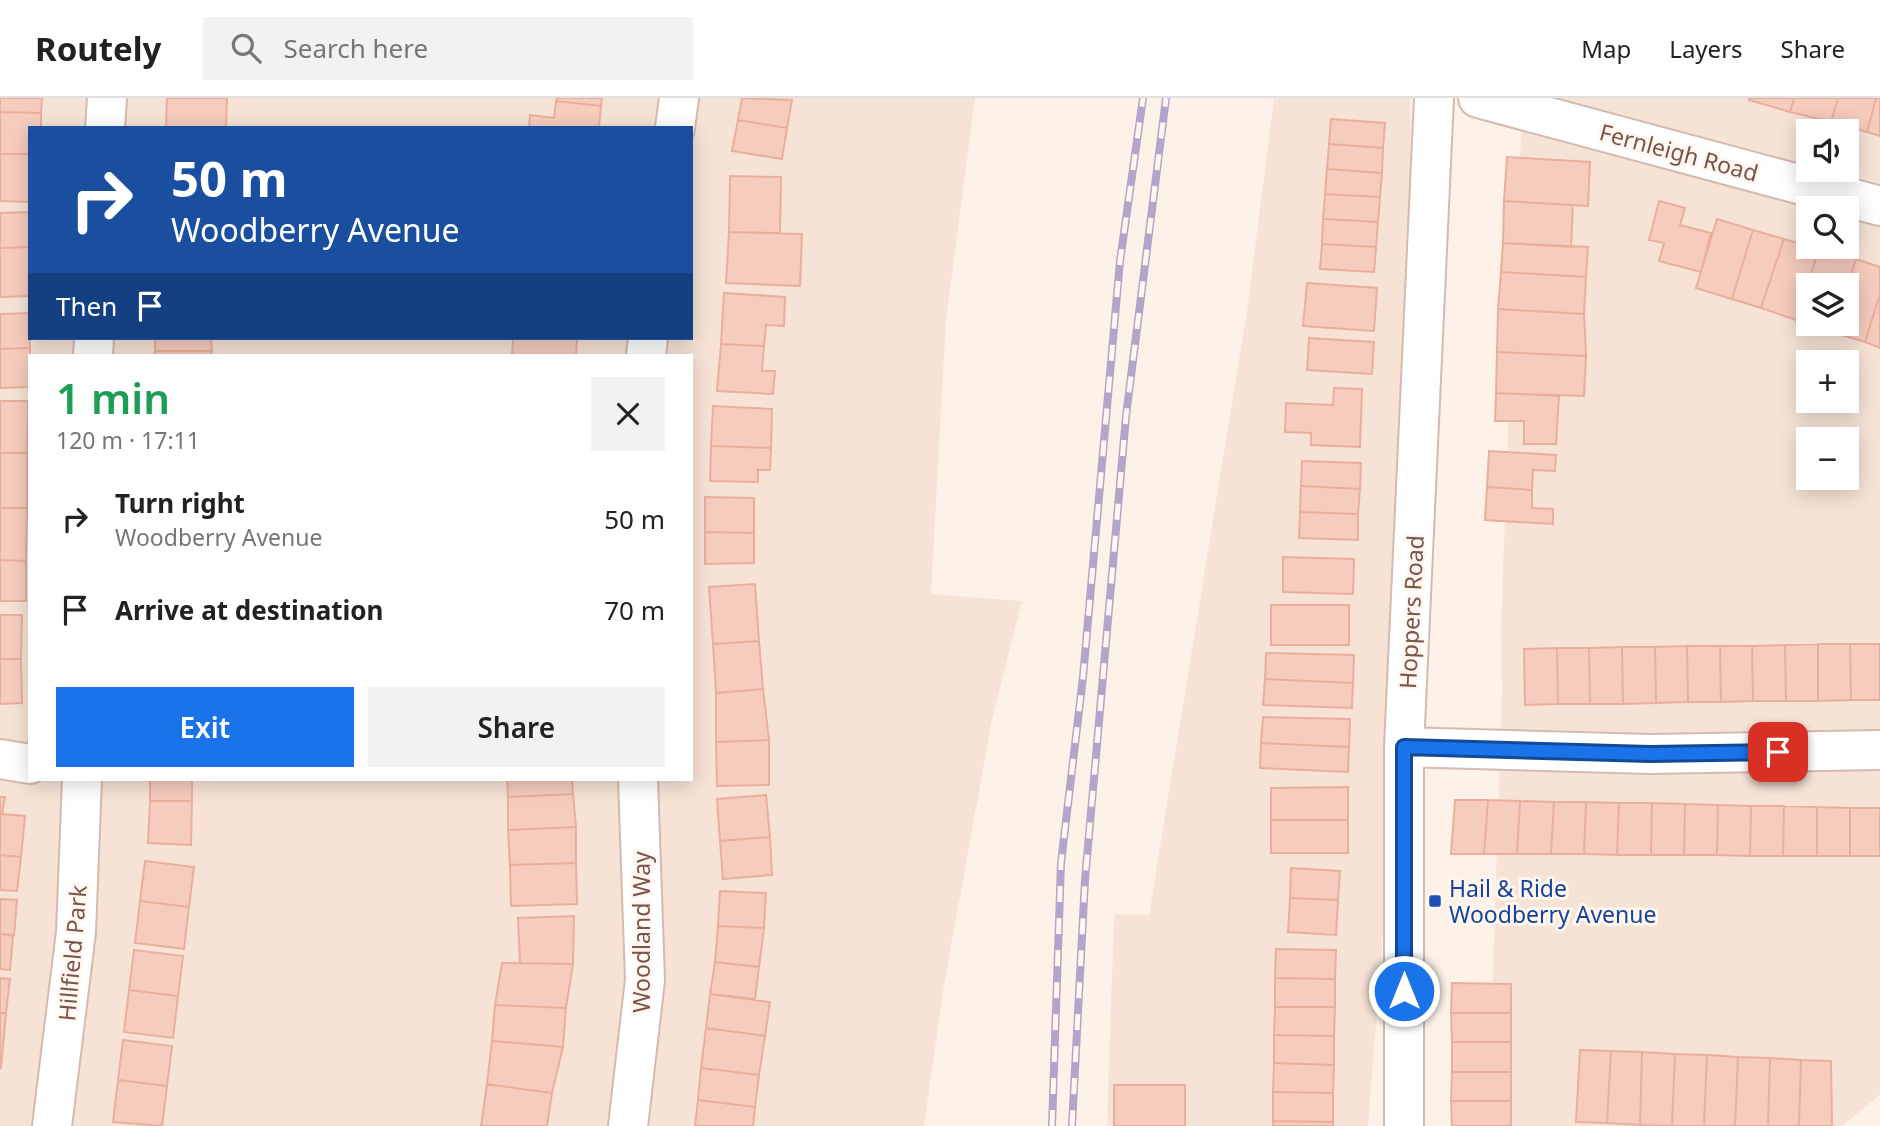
<!DOCTYPE html>
<meta charset="utf-8">
<style>
body{margin:0;font-family:"Noto Sans",sans-serif;background:#f2f2f2;color:#222;height:100vh;display:flex;flex-direction:column;font-size:26px;white-space:nowrap}
*{box-sizing:border-box;margin:0}
p{font-size:23px;color:#767676}
.icon{flex:none;width:38px;height:38px;fill:none;stroke:currentColor;stroke-width:2;stroke-linecap:round;stroke-linejoin:round}
.map{position:relative;flex:1;overflow:hidden}
.panel{position:absolute;left:28px;top:256px;width:665px;height:427px;display:flex;flex-direction:column;background:#fff;border-radius:0px;box-shadow:0 4px 18px #0003}
.panel>*{flex:none}
.hud{position:absolute;left:28px;top:28px;width:665px;height:214px;border-radius:0px;box-shadow:0 4px 18px #0003;background:#1a4fa0;color:#fff;overflow:hidden}
.buttons{position:absolute;left:1796px;top:21px;display:grid;gap:14px}
.buttons a{display:grid;place-items:center;width:63px;height:63px;border-radius:0px;background:#fff;box-shadow:0 4px 18px #0003;font-size:35px}
.pin{position:absolute;display:grid;place-items:center;width:60px;height:60px;color:#fff;margin:-30px;border-radius:14px;box-shadow:0 4px 10px #0006}
.me{position:absolute;width:77px;margin:-38px;rotate:0deg;stroke-linejoin:round;filter:drop-shadow(0 0 5px #0008)}
.turn{display:flex;align-items:center;gap:24px;height:147px;padding:0 28px;font-size:32px}
.turn .icon{width:91px;height:91px;stroke-width:2.5}
.turn b{display:block;font-size:49px;line-height:60px}
.then{display:flex;align-items:center;height:66px;padding:0 28px;background:#0003;gap:14px;font-size:26px}
.round{display:grid;place-items:center;flex:none;width:74px;height:74px;border-radius:0px;background:#f2f2f2}
.head{display:flex;align-items:center;justify-content:space-between;height:119px;padding:0 28px}
h1{font-size:42px;font-weight:600;line-height:52px;color:#1e9e55}
.button{display:flex;gap:14px;margin-top:auto;padding:14px 28px}
.button a{flex:1;height:80px;border-radius:0px;background:#1a73e8;color:#fff;font-size:28px;font-weight:600;line-height:80px;text-align:center}
.button a+a{background:#f2f2f2;color:#222}
ul{padding:0;list-style:none}
li{display:flex;align-items:center;gap:21px;height:91px;padding:0 28px}
li div{flex:1}
li b{display:block;font-size:26px}
li em{font-style:normal}
header{display:flex;align-items:center;gap:42px;box-sizing:border-box;height:98px;padding:0 35px;background:#fff;border-bottom:2px solid #e0e0e0}
header strong{font-size:33px}
nav{display:flex;gap:38px;margin-inline-start:auto;font-size:24px}
.search{width:490px;height:63px;background:#f2f2f2;display:flex;align-items:center;gap:18px;box-sizing:border-box;padding:0 24px;border-radius:0px;color:#767676;font-size:26px}
.map>svg:first-child{display:block}
</style>
<header>
<strong>Routely</strong>
<div class="search"><svg class="icon" aria-label="search" viewBox="0 0 24 24"><circle cx="10" cy="10" r="6"/><path d="M15 15l6 6"/></svg>Search here</div>
<nav><a>Map</a><a>Layers</a><a>Share</a></nav>
</header>
<div class="map">
<svg width="1880" height="1028" viewBox="0 0 1880 1028">
<rect width="100%" height="100%" fill="#fef2e8"/>
<path fill="#f7e3d6" fill-rule="evenodd" d="M 0,0 L 975,0 L 946,222 L 931,496 L 1022,503 L 992,622 L 944,887 L 924,1028 L 0,1028 ZM 30,30 L 691,30 L 691,240 L 30,240 ZM 30,257 L 691,257 L 691,681 L 30,681 Z
M 1274,0 L 1410,0 L 1414,438 L 1368,1028 L 1107,1028 L 1114,816 L 1149,817 L 1248,206 Z
M 1524,0 L 1880,0 L 1880,997 L 1842,1028 L 1488,1028 L 1502,594 L 1501,530 L 1516,111 ZM 1808,33 L 1846,33 L 1846,72 L 1808,72 ZM 1808,110 L 1846,110 L 1846,149 L 1808,149 ZM 1808,187 L 1846,187 L 1846,226 L 1808,226 ZM 1808,264 L 1846,264 L 1846,303 L 1808,303 ZM 1808,341 L 1846,341 L 1846,380 L 1808,380 Z"/>
<path fill="#f6ccbe" stroke="#eaaf9c" stroke-width="2" d="M 0,0 L 42,0 L 41,15 L 0,14 Z
M 167,0 L 227,0 L 226,30 L 166,29 Z
M 557,0 L 602,0 L 601,8 L 556,3 Z
M 742,0 L 792,2 L 787,30 L 738,22 Z
M 1749,0 L 1794,0 L 1790,14 L 1749,2 Z
M 1794,0 L 1838,0 L 1831,24 L 1790,14 Z
M 1838,0 L 1876,0 L 1867,34 L 1831,24 Z
M 1876,0 L 1880,0 L 1880,38 L 1867,34 Z
M 556,3 L 601,8 L 599,30 L 529,30 L 530,17 L 554,20 Z
M 0,14 L 41,15 L 41,30 L 30,30 L 30,56 L 0,56 Z
M 1331,21 L 1385,25 L 1383,50 L 1329,46 Z
M 738,22 L 787,30 L 782,61 L 732,53 Z
M 1329,46 L 1383,50 L 1382,75 L 1327,71 Z
M 0,56 L 30,56 L 30,104 L 0,103 Z
M 1507,59 L 1590,64 L 1588,108 L 1504,103 Z
M 1327,71 L 1382,75 L 1380,99 L 1325,96 Z
M 730,78 L 781,79 L 780,135 L 729,134 Z
M 1325,96 L 1380,99 L 1378,124 L 1323,121 Z
M 1504,103 L 1573,107 L 1571,149 L 1503,145 Z
M 1659,103 L 1685,110 L 1680,127 L 1711,135 L 1701,174 L 1659,163 L 1664,145 L 1649,142 Z
M 30,114 L 30,149 L 0,150 L 0,115 Z
M 1323,121 L 1378,124 L 1376,149 L 1322,146 Z
M 1717,121 L 1753,132 L 1732,201 L 1696,190 Z
M 1753,132 L 1784,141 L 1761,210 L 1732,201 Z
M 729,134 L 802,136 L 800,188 L 726,185 Z
M 1784,141 L 1819,151 L 1796,222 L 1761,210 Z
M 1503,145 L 1588,149 L 1586,179 L 1501,174 Z
M 1322,146 L 1376,149 L 1374,174 L 1320,171 Z
M 30,149 L 30,198 L 0,199 L 0,150 Z
M 1819,151 L 1856,161 L 1846,191 L 1846,187 L 1808,187 L 1808,226 L 1835,226 L 1832,234 L 1796,222 Z
M 1856,161 L 1880,169 L 1880,196 L 1865,244 L 1832,234 L 1835,226 L 1846,226 L 1846,191 Z
M 1501,174 L 1586,179 L 1584,216 L 1498,211 Z
M 1307,185 L 1377,190 L 1374,233 L 1303,228 Z
M 724,195 L 785,199 L 784,228 L 766,227 L 764,248 L 721,246 Z
M 1880,196 L 1880,250 L 1865,244 Z
M 1498,211 L 1584,216 L 1586,258 L 1497,254 Z
M 29,215 L 30,250 L 0,251 L 0,216 Z
M 155,240 L 211,240 L 212,253 L 155,253 Z
M 513,240 L 577,240 L 576,257 L 512,257 Z
M 1309,240 L 1374,244 L 1372,276 L 1307,272 Z
M 721,246 L 764,248 L 762,273 L 775,273 L 773,296 L 717,293 Z
M 30,250 L 30,289 L 0,290 L 0,251 Z
M 155,253 L 212,253 L 211,257 L 154,257 Z
M 1497,254 L 1586,258 L 1584,298 L 1496,295 Z
M 1334,290 L 1362,291 L 1360,349 L 1311,347 L 1311,335 L 1285,334 L 1286,305 L 1333,307 Z
M 1496,295 L 1559,298 L 1556,346 L 1524,346 L 1524,323 L 1495,323 Z
M 0,303 L 28,303 L 27,355 L 0,355 Z
M 713,308 L 772,311 L 771,350 L 711,348 Z
M 711,348 L 771,350 L 770,372 L 758,372 L 758,384 L 710,383 Z
M 1489,353 L 1556,357 L 1555,373 L 1533,372 L 1532,392 L 1487,389 Z
M 0,355 L 27,355 L 27,410 L 0,410 Z
M 1302,363 L 1361,365 L 1360,391 L 1301,388 Z
M 1301,388 L 1360,391 L 1358,416 L 1300,414 Z
M 1487,389 L 1532,392 L 1532,410 L 1553,411 L 1553,426 L 1485,422 Z
M 705,399 L 754,400 L 754,435 L 705,434 Z
M 0,410 L 27,410 L 26,463 L 0,462 Z
M 1300,414 L 1358,416 L 1358,442 L 1299,440 Z
M 705,434 L 754,435 L 754,465 L 705,466 Z
M 1283,459 L 1354,461 L 1353,496 L 1283,494 Z
M 0,462 L 26,463 L 26,503 L 0,503 Z
M 755,486 L 759,543 L 713,546 L 709,489 Z
M 1271,507 L 1349,507 L 1349,547 L 1271,547 Z
M 0,517 L 22,517 L 21,561 L 0,561 Z
M 759,543 L 763,591 L 716,595 L 713,546 Z
M 1818,546 L 1818,603 L 1786,603 L 1785,547 Z
M 1818,546 L 1850,546 L 1851,602 L 1818,603 Z
M 1850,546 L 1880,546 L 1880,602 L 1851,602 Z
M 1785,547 L 1786,603 L 1753,603 L 1752,548 Z
M 1687,548 L 1688,604 L 1656,605 L 1655,549 Z
M 1687,548 L 1720,548 L 1721,604 L 1688,604 Z
M 1720,548 L 1752,548 L 1753,603 L 1721,604 Z
M 1622,549 L 1623,606 L 1590,606 L 1589,550 Z
M 1622,549 L 1655,549 L 1656,605 L 1623,606 Z
M 1557,550 L 1558,606 L 1525,607 L 1524,551 Z
M 1557,550 L 1589,550 L 1590,606 L 1558,606 Z
M 1266,555 L 1354,557 L 1353,585 L 1265,581 Z
M 0,561 L 21,561 L 22,605 L 0,606 Z
M 1265,581 L 1353,585 L 1352,610 L 1263,607 Z
M 763,591 L 769,642 L 716,644 L 716,595 Z
M 1263,619 L 1350,621 L 1349,649 L 1261,645 Z
M 769,642 L 769,687 L 717,688 L 716,644 Z
M 1261,645 L 1349,649 L 1348,674 L 1260,670 Z
M 150,681 L 192,681 L 192,703 L 150,703 Z
M 507,681 L 572,681 L 573,696 L 508,699 Z
M 1348,689 L 1348,722 L 1271,722 L 1271,690 Z
M 573,696 L 576,729 L 508,732 L 508,699 Z
M 766,697 L 770,739 L 720,743 L 717,701 Z
M 0,699 L 5,699 L 2,716 L 25,718 L 21,759 L 0,757 Z
M 1455,702 L 1488,702 L 1484,756 L 1451,756 Z
M 1488,702 L 1520,703 L 1517,756 L 1484,756 Z
M 150,703 L 192,703 L 191,747 L 148,745 Z
M 1520,703 L 1554,704 L 1551,756 L 1517,756 Z
M 1554,704 L 1586,704 L 1584,756 L 1551,756 Z
M 1586,704 L 1619,705 L 1617,757 L 1584,756 Z
M 1619,705 L 1652,705 L 1651,757 L 1617,757 Z
M 1652,705 L 1685,706 L 1684,757 L 1651,757 Z
M 1685,706 L 1718,707 L 1717,757 L 1684,757 Z
M 1718,707 L 1751,708 L 1750,758 L 1717,757 Z
M 1751,708 L 1784,708 L 1783,758 L 1750,758 Z
M 1784,708 L 1817,709 L 1817,758 L 1783,758 Z
M 1817,709 L 1850,710 L 1850,758 L 1817,758 Z
M 1850,710 L 1880,710 L 1880,758 L 1850,758 Z
M 1271,722 L 1348,722 L 1348,755 L 1271,755 Z
M 576,729 L 576,765 L 510,767 L 508,732 Z
M 770,739 L 772,777 L 723,781 L 720,743 Z
M 0,757 L 21,759 L 17,793 L 0,792 Z
M 145,763 L 194,769 L 189,809 L 140,803 Z
M 576,765 L 577,806 L 511,808 L 510,767 Z
M 1291,770 L 1340,773 L 1338,802 L 1290,800 Z
M 720,793 L 766,795 L 764,830 L 718,828 Z
M 1290,800 L 1338,802 L 1336,837 L 1288,834 Z
M 0,801 L 17,802 L 14,837 L 0,836 Z
M 140,803 L 189,809 L 184,851 L 135,845 Z
M 574,818 L 573,866 L 520,865 L 518,820 Z
M 718,828 L 764,830 L 759,869 L 715,864 Z
M 0,836 L 13,838 L 10,872 L 0,871 Z
M 1276,851 L 1336,852 L 1335,881 L 1275,880 Z
M 134,852 L 183,858 L 178,898 L 129,892 Z
M 715,864 L 759,869 L 755,901 L 710,896 Z
M 502,865 L 573,866 L 566,910 L 495,907 Z
M 0,880 L 10,881 L 6,915 L 0,915 Z
M 1275,880 L 1335,881 L 1335,909 L 1275,909 Z
M 1452,885 L 1511,886 L 1511,915 L 1451,915 Z
M 129,892 L 178,898 L 173,940 L 124,934 Z
M 710,896 L 770,904 L 765,938 L 706,930 Z
M 495,907 L 566,910 L 563,949 L 492,943 Z
M 1275,909 L 1335,909 L 1334,938 L 1274,937 Z
M 0,915 L 6,915 L 1,970 L 0,970 Z
M 1451,915 L 1511,915 L 1511,944 L 1452,944 Z
M 706,930 L 765,938 L 759,977 L 701,970 Z
M 1274,937 L 1334,938 L 1334,967 L 1274,965 Z
M 123,942 L 172,948 L 167,988 L 118,982 Z
M 492,943 L 563,949 L 552,995 L 487,986 Z
M 1452,944 L 1511,944 L 1511,974 L 1452,974 Z
M 1580,952 L 1611,953 L 1607,1025 L 1576,1024 Z
M 1611,953 L 1642,954 L 1640,1027 L 1607,1025 Z
M 1642,954 L 1675,956 L 1672,1028 L 1640,1027 Z
M 1675,956 L 1707,957 L 1704,1028 L 1672,1028 Z
M 1707,957 L 1738,959 L 1735,1028 L 1704,1028 Z
M 1738,959 L 1770,960 L 1768,1028 L 1735,1028 Z
M 1770,960 L 1801,962 L 1799,1028 L 1768,1028 Z
M 1801,962 L 1831,963 L 1832,1028 L 1799,1028 Z
M 1274,965 L 1334,967 L 1333,995 L 1273,994 Z
M 701,970 L 759,977 L 755,1009 L 698,1002 Z
M 1452,974 L 1511,974 L 1511,1003 L 1451,1003 Z
M 118,982 L 167,988 L 162,1028 L 113,1024 Z
M 487,986 L 552,995 L 547,1028 L 481,1028 Z
M 1114,987 L 1185,987 L 1185,1028 L 1114,1028 Z
M 1273,994 L 1333,995 L 1333,1024 L 1273,1023 Z
M 698,1002 L 755,1009 L 753,1028 L 695,1028 Z
M 1451,1003 L 1511,1003 L 1511,1028 L 1452,1028 Z
M 1273,1023 L 1333,1024 L 1333,1028 L 1273,1028 Z"/>
<g fill="none" stroke-linecap="round" stroke-linejoin="round">
<g stroke="#d4baaf" stroke-width="42">
<path id="minor" d="M 1478,0 L 1880,108
M 105,30 L 107,0
M 675,30 L 679,0
M 93,257 L 94,240
M 646,257 L 648,240
M 1404,649 L 1650,656 L 1880,652
M 0,661 L 30,666
M 52,1028 L 76,834 L 82,681
M 628,1028 L 645,882 L 638,681
M 1404,1028 L 1404,649 L 1434,0"/>
</g>
<use href="#minor" stroke="#fff" stroke-width="38"/>
<g stroke="#b3a4ca" stroke-width="8">
<path id="rail" d="M 1052,1028 L 1061,765 L 1083,579 L 1120,163 L 1143,0
M 1072,1028 L 1085,782 L 1126,318 L 1166,0"/>
</g>
<use href="#rail" stroke="#fff7f0" stroke-width="5" stroke-dasharray="16" stroke-linecap="butt"/>
</g>
<g fill="none" stroke-linecap="round" stroke-linejoin="round">
<g stroke="#114b97" stroke-width="18">
<path id="route" d="M 1404,893 L 1404,649 L 1650,656 L 1778,654"/>
</g>
<use href="#route" stroke="#1a73e8" stroke-width="12"/>
</g>
<rect fill="#1a4fb4" stroke="#fff7f0" stroke-width="2.5" x="1428" y="796" width="14" height="14" rx="3.5"/>
<g text-anchor="middle" dominant-baseline="central" stroke-width="6" stroke-linejoin="round" paint-order="stroke">
<g font-size="23" fill="#7b5449" stroke="#fff7f0">
<text transform="translate(1679 54) rotate(15)">Fernleigh Road</text>
<text transform="translate(1411 514) rotate(-87)">Hoppers Road</text>
<text transform="translate(641 834) rotate(-90)">Woodland Way</text>
<text transform="translate(72 855) rotate(-85)">Hillfield Park</text>
</g>
<g font-size="23" fill="#164399" stroke="#fff7f0" text-anchor="start">
<text x="1449" y="790">Hail &amp; Ride<tspan x="1449" dy="26">Woodberry Avenue</tspan></text>
</g>
</g>
</svg>
<div class="buttons">
<a><svg class="icon" aria-label="sound" viewBox="0 0 24 24"><path d="M4 9h4l5-4v14l-5-4H4zM17 9q2 3 0 6"/></svg></a>
<a><svg class="icon" aria-label="search" viewBox="0 0 24 24"><circle cx="10" cy="10" r="6"/><path d="M15 15l6 6"/></svg></a>
<a><svg class="icon" aria-label="layers" viewBox="0 0 24 24"><path d="M12 4l9 5-9 5-9-5zM3 14l9 5 9-5"/></svg></a>
<a>+</a>
<a>−</a>
</div>
<div class="pin" style="left:1778px;top:654px;background:#d93025"><svg class="icon" aria-label="arrive" viewBox="0 0 24 24"><path d="M6 21V4h12l-3 4 3 4H6"/></svg></div>
<svg class="me" style="left:1404px;top:893px" viewBox="-20 -20 40 40"><circle r="17" fill="#1a73e8" stroke="#fff" stroke-width="3"/><path d="M0-11L8 9 0 5-8 9z" fill="#fff"/></svg>
<div class="hud">
<div class="turn"><svg class="icon" aria-label="right" viewBox="0 0 24 24"><path d="M7 20v-9h11M14 6l5 5-5 5"/></svg><div><b>50 m</b>Woodberry Avenue</div></div>
<div class="then">Then<svg class="icon" aria-label="arrive" viewBox="0 0 24 24"><path d="M6 21V4h12l-3 4 3 4H6"/></svg></div>
</div>
<section class="panel">
<div class="head"><div><h1>1 min</h1><p>120 m · 17:11</p></div><a class="round"><svg class="icon" aria-label="close" viewBox="0 0 24 24"><path d="M6 6l12 12M18 6L6 18"/></svg></a></div>
<ul>
<li><svg class="icon" aria-label="right" viewBox="0 0 24 24"><path d="M7 20v-9h11M14 6l5 5-5 5"/></svg><div><b>Turn right</b><p>Woodberry Avenue</p></div><em>50 m</em></li>
<li><svg class="icon" aria-label="arrive" viewBox="0 0 24 24"><path d="M6 21V4h12l-3 4 3 4H6"/></svg><div><b>Arrive at destination</b></div><em>70 m</em></li>
</ul>
<div class="button"><a>Exit</a><a>Share</a></div>
</section>
</div>
